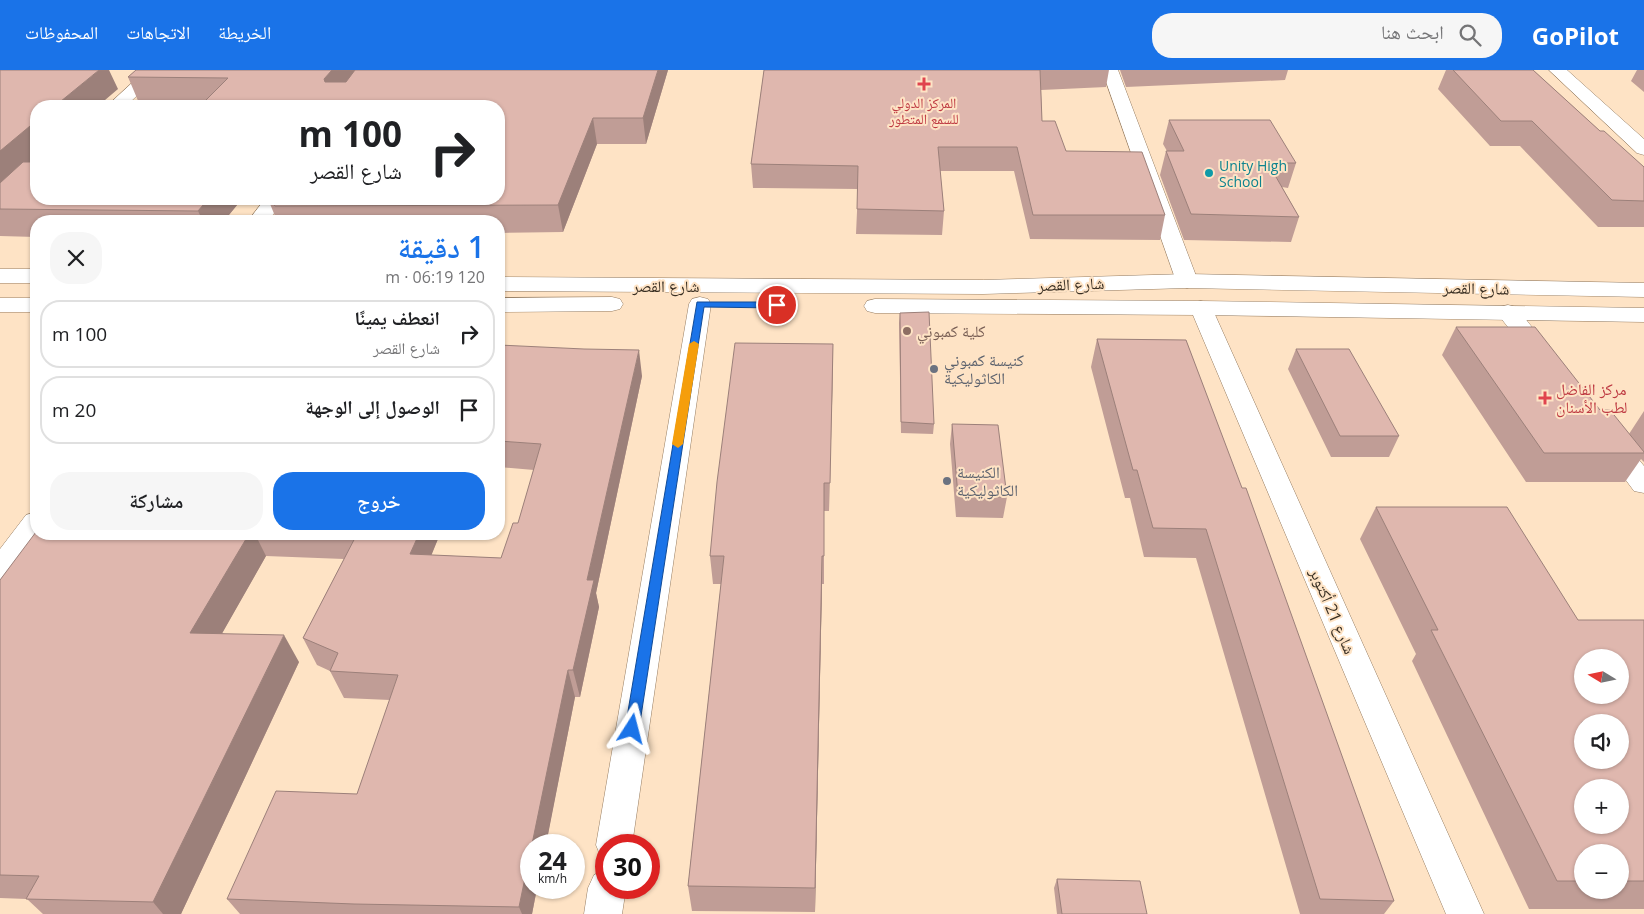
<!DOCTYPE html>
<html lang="ar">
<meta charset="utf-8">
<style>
body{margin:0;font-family:"Open Sans","Noto Naskh Arabic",sans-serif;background:#f6f6f6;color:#202124;direction:rtl;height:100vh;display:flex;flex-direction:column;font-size:19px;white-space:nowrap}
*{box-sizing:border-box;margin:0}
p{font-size:16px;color:#757577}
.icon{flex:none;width:28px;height:28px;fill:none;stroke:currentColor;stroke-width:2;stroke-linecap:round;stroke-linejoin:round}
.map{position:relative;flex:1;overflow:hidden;direction:ltr}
.side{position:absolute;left:30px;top:145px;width:475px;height:325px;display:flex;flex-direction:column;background:#fff;border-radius:20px;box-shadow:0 1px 4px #0004;direction:rtl}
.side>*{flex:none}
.banner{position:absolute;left:30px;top:30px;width:475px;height:105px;border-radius:20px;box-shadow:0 1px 4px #0004;direction:rtl;background:#fff;color:#202124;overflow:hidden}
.needle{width:32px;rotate:280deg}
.controls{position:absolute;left:1574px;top:579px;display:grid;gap:10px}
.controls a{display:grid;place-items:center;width:55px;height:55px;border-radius:50%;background:#fff;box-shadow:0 1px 4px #0004;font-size:25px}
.speed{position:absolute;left:520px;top:764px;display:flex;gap:10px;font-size:25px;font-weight:700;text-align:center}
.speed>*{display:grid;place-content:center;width:65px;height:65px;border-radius:50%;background:#fff;box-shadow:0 1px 4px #0004;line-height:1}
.speed small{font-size:12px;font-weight:400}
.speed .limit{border:8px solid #d22;background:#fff;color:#111}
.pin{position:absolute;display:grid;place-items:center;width:42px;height:42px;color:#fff;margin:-21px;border:2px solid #fff;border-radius:50%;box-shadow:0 1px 5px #0007}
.me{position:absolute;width:55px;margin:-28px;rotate:9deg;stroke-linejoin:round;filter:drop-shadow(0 0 4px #0008)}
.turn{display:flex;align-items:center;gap:18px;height:105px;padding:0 20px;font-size:22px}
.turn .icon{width:65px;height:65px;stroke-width:2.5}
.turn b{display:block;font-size:35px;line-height:42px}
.round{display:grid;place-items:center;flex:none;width:52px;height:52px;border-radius:20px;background:#f6f6f6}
.head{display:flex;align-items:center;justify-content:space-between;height:85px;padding:0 20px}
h1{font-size:30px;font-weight:600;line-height:38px;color:#1a73e8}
.cta{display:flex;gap:10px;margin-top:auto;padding:10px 20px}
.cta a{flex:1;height:58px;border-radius:20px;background:#1a73e8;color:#fff;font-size:20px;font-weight:600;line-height:58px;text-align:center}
.cta a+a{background:#f6f6f6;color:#202124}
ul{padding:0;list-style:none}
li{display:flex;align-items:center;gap:15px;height:68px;margin:0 10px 8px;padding:0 10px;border:2px solid #e0e0e0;border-radius:20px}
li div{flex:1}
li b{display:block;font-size:19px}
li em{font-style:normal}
header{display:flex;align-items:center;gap:30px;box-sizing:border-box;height:70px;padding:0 25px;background:#1a73e8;color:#fff}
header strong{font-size:24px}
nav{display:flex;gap:28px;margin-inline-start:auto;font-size:18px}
.search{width:350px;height:45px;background:#f6f6f6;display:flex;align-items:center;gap:12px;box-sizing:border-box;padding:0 18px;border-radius:20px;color:#757577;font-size:19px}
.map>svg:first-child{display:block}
</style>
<header>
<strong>GoPilot</strong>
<div class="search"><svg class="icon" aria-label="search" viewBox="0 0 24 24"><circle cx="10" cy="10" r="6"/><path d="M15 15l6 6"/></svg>ابحث هنا</div>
<nav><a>الخريطة</a><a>الاتجاهات</a><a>المحفوظات</a></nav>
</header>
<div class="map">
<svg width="1644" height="844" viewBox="0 0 1644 844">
<rect width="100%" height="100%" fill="#fee3c5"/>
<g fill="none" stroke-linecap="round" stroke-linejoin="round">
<g stroke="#967d62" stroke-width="1">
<path id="minor" d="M 146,0 L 164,0 L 126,36 L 107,36 Z
M 1102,0 L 1118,0 L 1198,211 L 1195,216 L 1187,218 L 1179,216 L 1176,211 Z
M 265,129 L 285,129 L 268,151 L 248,151 Z
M 700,227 L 708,229 L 711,234 L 632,775 L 606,775 L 606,789 L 601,787 L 596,775 L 689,234 L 692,229 Z
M 1201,231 L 1209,233 L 1212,238 L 1484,844 L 1446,844 L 1190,238 L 1193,233 Z
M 1508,235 L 1516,237 L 1550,280 L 1554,285 L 1550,290 L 1542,292 L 1534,290 L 1500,247 L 1497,242 L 1500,237 Z
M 1609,361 L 1618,364 L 1644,396 L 1644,423 L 1634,421 L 1596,370 L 1600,364 Z
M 36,442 L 36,464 L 43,464 L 10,509 L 0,512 L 0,479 L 26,445 Z
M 606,800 L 606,818 L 626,818 L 622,844 L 584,844 L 588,818 L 594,805 Z"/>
</g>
<g stroke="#967d62" stroke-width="1">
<path id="tertiary" d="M 1549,0 L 1567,0 L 1644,69 L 1644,85 L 1637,83 Z"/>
</g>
<g stroke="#967d62" stroke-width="1">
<path id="secondary" d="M 0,199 L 36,199 L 36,213 L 0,213 Z
M 1187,204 L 1644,213 L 1644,227 L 1187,218 L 983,224 L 499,221 L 499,207 L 983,210 Z
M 612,227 L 620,229 L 623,234 L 620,239 L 612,241 L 499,242 L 499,228 Z
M 0,228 L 36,228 L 36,242 L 0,242 Z
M 875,229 L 1201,231 L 1644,238 L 1644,252 L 1201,245 L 875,243 L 867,241 L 864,236 L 867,231 Z"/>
</g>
<use href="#minor" fill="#fff" fill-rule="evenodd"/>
<use href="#tertiary" fill="#fff" fill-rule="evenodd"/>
<use href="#secondary" fill="#fff" fill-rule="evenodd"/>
</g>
<path fill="#c09d96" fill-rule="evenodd" d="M 0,0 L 118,19 L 36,36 L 36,90 L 34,92 L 36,129 L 242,129 L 224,151 L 36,151 L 36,167 L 0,166 Z
M 136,0 L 668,0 L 646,74 L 597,74 L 563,162 L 499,163 L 499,151 L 278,151 L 275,146 L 268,129 L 499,129 L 204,33 L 139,33 L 128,7 Z
M 764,0 L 1109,0 L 1106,17 L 1041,20 L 1042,51 L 1066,81 L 1165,145 L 1160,170 L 1030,169 L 1014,101 L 940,101 L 944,141 L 942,165 L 856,164 L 858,119 L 753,118 L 751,94 Z
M 1120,0 L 1288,0 L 1285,10 L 1126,17 Z
M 1446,0 L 1533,0 L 1600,61 L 1644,97 L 1644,157 L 1598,157 L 1520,76 L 1490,76 L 1438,19 Z
M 1637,0 L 1644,0 L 1644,22 L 1631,11 Z
M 1169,50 L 1296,93 L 1288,118 L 1282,117 L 1299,147 L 1291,172 L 1184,170 L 1160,105 L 1166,81 L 1167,81 L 1163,74 Z
M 900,243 L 934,354 L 933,364 L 901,363 L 899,253 Z
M 1456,257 L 1600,340 L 1629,364 L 1644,341 L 1644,392 L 1641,389 L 1625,412 L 1526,412 L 1442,285 Z
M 1097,269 L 1186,270 L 1394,831 L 1384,844 L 1300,844 L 1196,488 L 1144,487 L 1130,428 L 1125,428 L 1091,297 Z
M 833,274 L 829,441 L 824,441 L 824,514 L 822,514 L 815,842 L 692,841 L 688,816 L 721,514 L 713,514 L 710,486 Z
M 499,275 L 642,306 L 596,523 L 599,537 L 580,627 L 575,627 L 532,844 L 240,844 L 227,829 L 357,724 L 390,630 L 344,628 L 330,601 L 317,595 L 303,568 L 344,489 L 266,486 L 222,563 L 299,592 L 181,844 L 43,844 L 27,829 L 0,828 L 0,510 L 36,464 L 440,464 L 431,485 L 501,488 L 518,453 L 534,400 L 499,397 Z
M 1296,279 L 1399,366 L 1389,387 L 1331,387 L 1288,299 Z
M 952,354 L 1007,427 L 1003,448 L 956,447 L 950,374 Z
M 1376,437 L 1578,550 L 1644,550 L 1644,839 L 1529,839 L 1412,591 L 1416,584 L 1360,469 ZM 1582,782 L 1620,782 L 1620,820 L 1582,820 Z
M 1057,809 L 1147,844 L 1057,844 L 1054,818 Z"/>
<path fill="#9c807a" d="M 99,0 L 109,0 L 118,19 L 98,36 L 55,36 Z
M 332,0 L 359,0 L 332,35 L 324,9 Z
M 658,0 L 668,0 L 646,74 L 643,48 Z
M 593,48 L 597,74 L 563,162 L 558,135 Z
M 36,51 L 36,90 L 9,114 L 0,128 L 0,81 Z
M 208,129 L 242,129 L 224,151 L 203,151 L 198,141 Z
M 833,274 L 833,301 L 829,441 L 830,413 Z
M 639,280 L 642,306 L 596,523 L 599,537 L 580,627 L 573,600 L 587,510 Z
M 249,464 L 255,464 L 266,486 L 207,590 L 190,563 Z
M 419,464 L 440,464 L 421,511 L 410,484 Z
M 822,486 L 822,514 L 815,842 L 815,818 Z
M 284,565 L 299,592 L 181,844 L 163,844 L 153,832 Z
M 568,600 L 575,627 L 546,775 L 531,775 Z
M 531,776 L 531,818 L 537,818 L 532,844 L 522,844 L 519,837 Z"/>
<path fill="#dfb7ae" stroke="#9c807a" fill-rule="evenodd" d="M 0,0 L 99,0 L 55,36 L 36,36 L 36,51 L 0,81 Z
M 136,0 L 332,0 L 324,9 L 325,12 L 346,12 L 355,0 L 658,0 L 643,48 L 593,48 L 558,135 L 275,136 L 270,129 L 499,129 L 499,36 L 200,36 L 228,8 L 128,7 Z
M 764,0 L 1040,0 L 1042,51 L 1055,51 L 1066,81 L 1142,82 L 1165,145 L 1033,145 L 1017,77 L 938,77 L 944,141 L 857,139 L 858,96 L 751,94 Z
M 1453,0 L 1533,0 L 1600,61 L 1604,61 L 1644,97 L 1644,131 L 1612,130 L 1532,51 L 1501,51 Z
M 1169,50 L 1270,50 L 1296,93 L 1268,93 L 1299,147 L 1191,144 L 1166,81 L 1184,81 Z
M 23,92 L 36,92 L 36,129 L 208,129 L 198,141 L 0,139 L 0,113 Z
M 929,242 L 934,354 L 901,352 L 900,243 Z
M 1456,257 L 1535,257 L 1600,340 L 1610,340 L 1644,382 L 1644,383 L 1544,383 Z
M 1097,269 L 1186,270 L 1242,418 L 1246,418 L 1394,831 L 1320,829 L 1206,459 L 1153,458 L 1137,400 L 1133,400 Z
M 735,273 L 833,274 L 830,413 L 824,413 L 824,486 L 822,486 L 815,818 L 688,816 L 724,486 L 710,486 L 717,412 Z
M 499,275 L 584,279 L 639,280 L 587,510 L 594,510 L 573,600 L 568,600 L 519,837 L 354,834 L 227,829 L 276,721 L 357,724 L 398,605 L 330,601 L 338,583 L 303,568 L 357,464 L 419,464 L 410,484 L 501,488 L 513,453 L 518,453 L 541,374 L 499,371 Z
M 1296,279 L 1349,279 L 1399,366 L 1340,366 Z
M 952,354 L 998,355 L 1007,427 L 958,426 Z
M 1376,437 L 1507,437 L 1578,550 L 1644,550 L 1644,811 L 1620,811 L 1620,782 L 1582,782 L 1582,811 L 1557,811 L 1431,560 L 1438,560 ZM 1582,588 L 1620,588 L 1620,625 L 1582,625 ZM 1582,652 L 1620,652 L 1620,690 L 1582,690 ZM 1582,718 L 1620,718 L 1620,755 L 1582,755 Z
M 36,462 L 36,464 L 249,464 L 190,563 L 284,565 L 153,832 L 26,829 L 39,806 L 0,805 L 0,510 Z
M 1057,809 L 1140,811 L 1147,844 L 1062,844 Z"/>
<path fill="#1a73e8" stroke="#114b97" d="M 697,232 L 777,232 L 782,235 L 777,238 L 704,237 L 639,659 L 637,663 L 632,665 L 627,663 L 625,659 Z"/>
<path fill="#f59e0b" d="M 694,271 L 699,274 L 683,374 L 678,378 L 672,374 L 689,274 Z"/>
<g fill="#e0444e" stroke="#fee3c5" stroke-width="2">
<path d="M921.5 6.5h5v5h5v5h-5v5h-5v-5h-5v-5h5z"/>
<path d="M1542.5 320.5h5v5h5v5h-5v5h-5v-5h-5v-5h5z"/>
</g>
<circle fill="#0f9aa8" stroke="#fee3c5" stroke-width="2" cx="1209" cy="103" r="5"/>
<circle fill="#8d6e63" stroke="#fee3c5" stroke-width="2" cx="907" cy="261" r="5"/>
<g fill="#6b7280" stroke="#fee3c5" stroke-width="2">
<circle cx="934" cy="299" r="5"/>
<circle cx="947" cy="411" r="5"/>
</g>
<g text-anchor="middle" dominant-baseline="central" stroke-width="4" stroke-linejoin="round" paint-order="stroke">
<g font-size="14" fill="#be3a42" stroke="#fee3c5">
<text x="924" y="32">المركز الدولي<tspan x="924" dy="16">للسمع المتطور</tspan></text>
</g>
<g font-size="14" fill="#0d838f" stroke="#fee3c5" text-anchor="start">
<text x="1219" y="95">Unity High<tspan x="1219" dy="16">School</tspan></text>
</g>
<g font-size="16" fill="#392f23" stroke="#fee3c5">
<text transform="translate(1071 214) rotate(-2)">شارع القصر</text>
<text x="666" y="216">شارع القصر</text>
<text transform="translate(1476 218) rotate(1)">شارع القصر</text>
<text transform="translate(1333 541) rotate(67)">شارع 21 أكتوبر</text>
</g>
<g font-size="16" fill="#785e54" stroke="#fee3c5" text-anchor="start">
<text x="917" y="261">كلية كمبوني</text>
</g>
<g font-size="16" fill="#5b616d" stroke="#fee3c5" text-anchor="start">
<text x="944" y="290">كنيسة كمبوني<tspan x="944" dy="18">الكاثوليكية</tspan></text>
<text x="957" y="402">الكنيسة<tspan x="957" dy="18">الكاثوليكية</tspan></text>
</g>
<g font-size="16" fill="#be3a42" stroke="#fee3c5" text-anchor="start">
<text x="1556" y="319">مركز الفاضل<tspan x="1556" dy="18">لطب الأسنان</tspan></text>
</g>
</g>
</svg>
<div class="controls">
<a><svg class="needle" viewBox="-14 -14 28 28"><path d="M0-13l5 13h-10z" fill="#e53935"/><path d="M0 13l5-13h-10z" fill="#757577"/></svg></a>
<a><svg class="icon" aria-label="sound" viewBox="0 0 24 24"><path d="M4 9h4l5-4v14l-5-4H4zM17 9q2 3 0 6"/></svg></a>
<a>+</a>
<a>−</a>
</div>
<div class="speed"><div>24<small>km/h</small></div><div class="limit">30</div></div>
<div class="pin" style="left:777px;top:235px;background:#d93025"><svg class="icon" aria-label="arrive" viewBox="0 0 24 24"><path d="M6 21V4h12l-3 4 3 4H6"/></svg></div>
<svg class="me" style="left:632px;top:659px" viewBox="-20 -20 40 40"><path d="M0-17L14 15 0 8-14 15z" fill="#1a73e8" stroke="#fff" stroke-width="4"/></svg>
<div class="banner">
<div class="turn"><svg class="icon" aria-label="right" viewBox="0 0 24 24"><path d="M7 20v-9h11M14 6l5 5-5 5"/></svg><div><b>100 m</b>شارع القصر</div></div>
</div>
<section class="side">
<div class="head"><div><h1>1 دقيقة</h1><p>120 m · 06:19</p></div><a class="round"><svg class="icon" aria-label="close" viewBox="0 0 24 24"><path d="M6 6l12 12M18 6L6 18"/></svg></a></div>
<ul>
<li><svg class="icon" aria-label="right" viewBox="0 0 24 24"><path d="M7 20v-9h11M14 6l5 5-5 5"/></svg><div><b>انعطف يمينًا</b><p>شارع القصر</p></div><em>100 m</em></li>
<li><svg class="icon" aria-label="arrive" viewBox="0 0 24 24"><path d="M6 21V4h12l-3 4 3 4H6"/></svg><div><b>الوصول إلى الوجهة</b></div><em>20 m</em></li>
</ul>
<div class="cta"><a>خروج</a><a>مشاركة</a></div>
</section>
</div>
